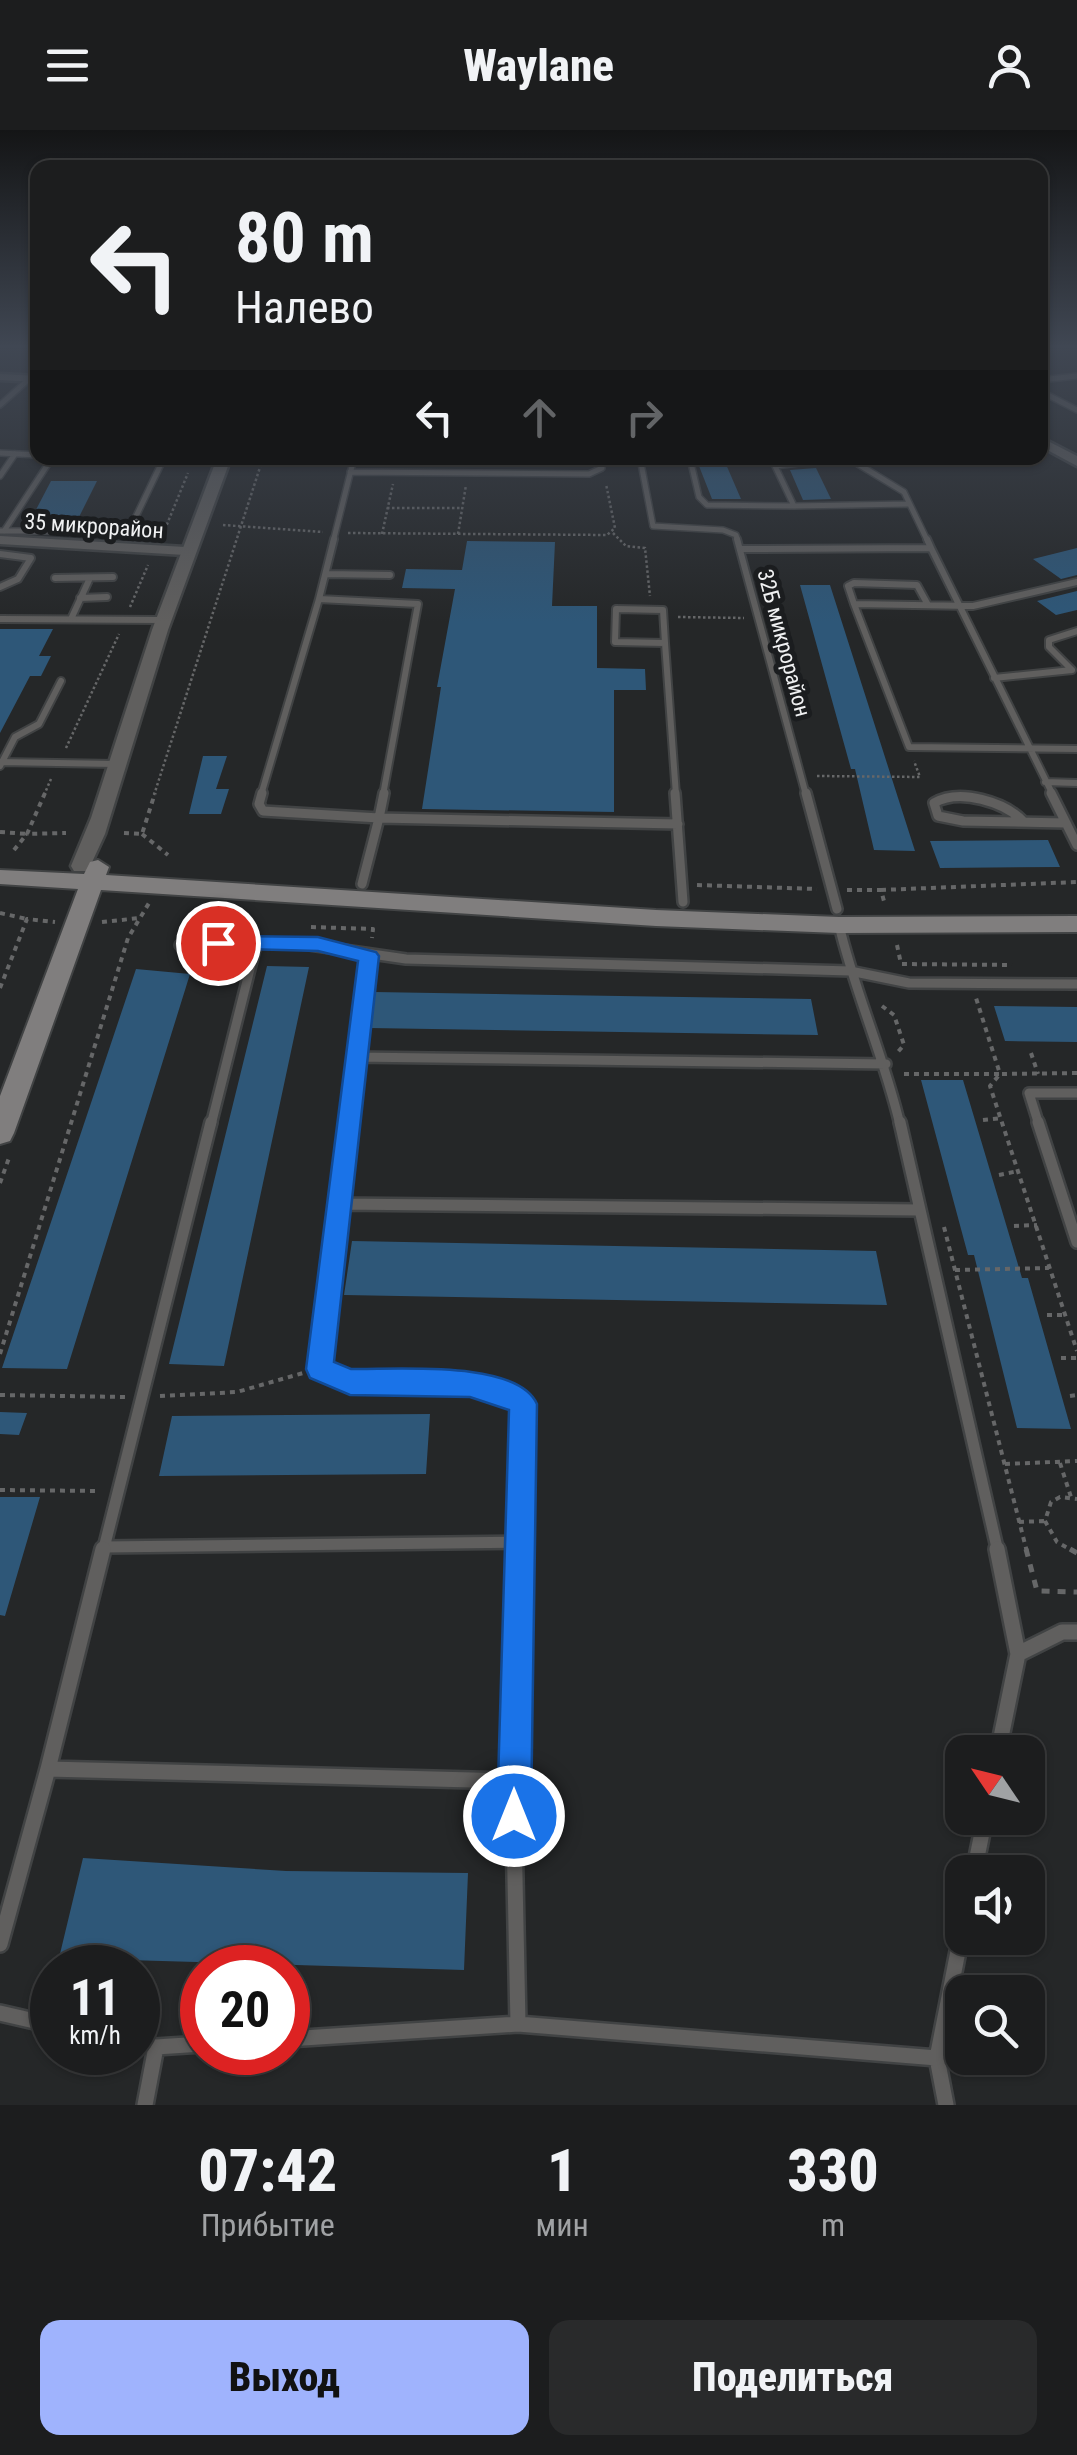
<!DOCTYPE html>
<html lang="ru">
<meta charset="utf-8">
<style>
body{margin:0;font-family:"Roboto Condensed",sans-serif;background:#292a2b;color:#f1f3f6;height:100vh;display:flex;flex-direction:column;font-size:38px;white-space:nowrap}
*{box-sizing:border-box;margin:0}
p{font-size:32px;color:#a0a2a4}
.icon{flex:none;width:55px;height:55px;fill:none;stroke:currentColor;stroke-width:2;stroke-linecap:round;stroke-linejoin:round}
.map{position:relative;height:1975px;overflow:hidden}
.details{display:flex;flex-direction:column;background:#1c1d1e;flex:1}
.details>*{flex:none}
.top-card{position:absolute;left:30px;top:30px;width:1018px;height:305px;border-radius:20px;box-shadow:0 2px 8px #0004,0 0 0 2px #3a3b3c;background:#1c1d1e;color:#f1f3f6;overflow:hidden}
.needle{width:65px;rotate:305deg}
.tools{position:absolute;left:945px;top:1605px;display:grid;gap:20px}
.tools a{display:grid;place-items:center;width:100px;height:100px;border-radius:20px;background:#1c1d1e;box-shadow:0 2px 8px #0004,0 0 0 2px #3a3b3c;font-size:50px}
.speed{position:absolute;left:30px;top:1815px;display:flex;gap:20px;font-size:50px;font-weight:700;text-align:center}
.speed>*{display:grid;place-content:center;width:130px;height:130px;border-radius:50%;background:#1c1d1e;box-shadow:0 2px 8px #0004,0 0 0 2px #3a3b3c;line-height:1}
.speed small{font-size:25px;font-weight:400}
.speed .limit{border:15px solid #d22;background:#fff;color:#111}
.pin{position:absolute;display:grid;place-items:center;width:85px;height:85px;color:#fff;margin:-42px;border:5px solid #fff;border-radius:50%;box-shadow:0 2px 10px #0007}
.me{position:absolute;width:110px;margin:-55px;rotate:0deg;stroke-linejoin:round;filter:drop-shadow(0 0 8px #0008)}
.turn{display:flex;align-items:center;gap:35px;height:210px;padding:0 40px;font-size:45px}
.turn .icon{width:130px;height:130px;stroke-width:2.5}
.turn b{display:block;font-size:70px;line-height:85px}
.lanes{display:flex;align-items:center;height:95px;padding:0 40px;background:#0003;justify-content:center;gap:50px;direction:ltr}
.lanes .off{opacity:.35}
.eta{display:flex;justify-content:space-evenly;align-items:center;height:170px;text-align:center}
.eta b{font-size:60px;font-weight:800;line-height:70px}
.button{display:flex;gap:20px;margin-top:auto;padding:20px 40px}
.button a{flex:1;height:115px;border-radius:20px;background:#9fb3fd;color:#111;font-size:40px;font-weight:800;line-height:115px;text-align:center}
.button a+a{background:#292a2b;color:#f1f3f6}
header{display:flex;justify-content:space-between;align-items:center;height:130px;padding:0 40px;background:#1c1d1e;font-size:45px;font-weight:800}
.map>svg:first-child{display:block}
</style>
<header><svg class="icon" aria-label="menu" viewBox="0 0 24 24"><path d="M4 6h16M4 12h16M4 18h16"/></svg>Waylane<svg class="icon" aria-label="person" viewBox="0 0 24 24"><circle cx="12" cy="8" r="4"/><path d="M4 21q1-7 8-7t8 7"/></svg></header>
<div class="map">
<svg width="1077" height="1975" viewBox="0 0 1077 1975">
<rect width="100%" height="100%" fill="#252728"/>
<path fill="#2e5778" d="M 709,332 L 725,332 L 741,369 L 712,369 L 699,336 Z
M 816,338 L 831,369 L 803,370 L 790,340 Z
M 51,351 L 97,351 L 75,395 L 28,395 Z
M 467,411 L 555,412 L 552,476 L 597,476 L 597,538 L 645,539 L 646,560 L 614,560 L 614,682 L 422,679 L 441,557 L 437,557 L 455,459 L 402,458 L 406,439 L 462,440 Z
M 1077,418 L 1077,445 L 1061,449 L 1033,429 Z
M 800,455 L 830,455 L 915,721 L 874,720 L 855,639 L 851,639 Z
M 1077,461 L 1077,480 L 1056,485 L 1037,471 Z
M 0,499 L 53,499 L 39,526 L 51,526 L 41,546 L 30,546 L 0,603 Z
M 203,626 L 227,626 L 216,659 L 229,659 L 221,684 L 189,684 Z
M 1048,710 L 1060,737 L 940,738 L 930,711 Z
M 267,836 L 309,837 L 224,1236 L 169,1234 Z
M 136,839 L 190,844 L 67,1239 L 2,1238 Z
M 374,862 L 811,869 L 818,905 L 369,898 Z
M 994,876 L 1077,877 L 1077,912 L 1005,911 Z
M 921,950 L 963,950 L 1022,1148 L 1028,1148 L 1071,1299 L 1017,1298 L 974,1125 L 968,1125 Z
M 352,1111 L 876,1121 L 887,1175 L 344,1165 Z
M 0,1282 L 27,1283 L 19,1305 L 0,1304 Z
M 430,1284 L 426,1344 L 159,1346 L 172,1286 Z
M 0,1367 L 40,1367 L 5,1486 L 0,1485 Z
M 83,1728 L 286,1741 L 468,1743 L 464,1840 L 59,1828 Z"/>
<g fill="none" stroke-linecap="round" stroke-linejoin="round">
<g stroke="#414344" stroke-width="8">
<path id="service-far4" d="M 1040,250 L 1077,246
M 1040,261 L 1077,280
M 0,275 L 29,249
M 0,323 L 38,325
M 76,328 L 222,332
M 640,328 L 653,396 L 723,400 L 736,405 L 738,412
M 704,328 L 691,333 L 699,367 L 707,375 L 794,376
M 837,328 L 775,336 L 794,376 L 908,374
M 848,328 L 904,362 L 928,412
M 881,328 L 886,331
M 350,342 L 589,344 L 602,338 L 601,328
M 0,346 L 15,324
M 0,401 L 129,401 L 162,332
M 4,401 L 52,328
M 333,412 L 354,328"/>
</g>
<g stroke="#414344" stroke-width="10">
<path id="service-far3" d="M 737,409 L 806,665
M 927,409 L 931,418
M 741,419 L 931,418 L 1053,665
M 0,424 L 31,428 L 18,449 L 0,457
M 326,444 L 390,445
M 55,448 L 113,447
M 1077,452 L 973,476 L 854,474 L 909,617 L 1077,619
M 80,468 L 107,467
M 319,469 L 334,409
M 854,474 L 848,456 L 854,453 L 917,455 L 928,475
M 616,479 L 663,480 L 665,513 L 615,512 Z
M 0,489 L 162,490
M 71,489 L 90,448
M 665,513 L 676,665
M 1072,540 L 1049,517 L 1049,510 L 1077,501
M 994,548 L 1072,540
M 0,632 L 115,634
M 0,636 L 15,607 L 39,594 L 61,551
M 1045,652 L 1077,653
M 261,665 L 319,469 L 418,474 L 383,665"/>
</g>
<g stroke="#414344" stroke-width="14">
<path id="service-far2" d="M 262,663 L 259,674 L 263,681 L 379,688
M 675,663 L 683,772
M 806,663 L 837,779
M 1051,663 L 1077,715
M 379,688 L 678,694
M 379,688 L 384,663
M 1024,692 C 1005,672 960,658 934,673 L 938,686 L 963,691 L 1066,693
M 362,754 L 379,688
M 839,795 C 855,863 884,926 900,995
M 180,815 L 296,813 L 406,829 L 850,841 L 909,853 L 1077,854
M 355,927 L 369,827
M 211,995 L 257,811
M 347,995 L 355,927 L 886,934
M 1039,995 L 1029,963 L 1077,963"/>
</g>
<g stroke="#414344" stroke-width="16">
<path id="service-far1" d="M 348,992 L 320,1239 C 386,1270 460,1234 523,1274 L 519,1422
M 900,992 L 998,1422
M 1038,992 L 1077,1112
M 341,1074 L 919,1080
M 104,1417 L 521,1412
M 103,1422 L 211,992"/>
</g>
<g stroke="#414344" stroke-width="20">
<path id="service" d="M 103,1419 L 48,1639 L 513,1651
M 997,1419 L 1018,1524 L 998,1622
M 1018,1524 L 1062,1502 L 1077,1502
M 974,1742 L 985,1688
M 0,1814 L 48,1639
M 0,1883 L 52,1895
M 518,1894 L 513,1651 L 519,1419
M 288,1909 L 518,1894 L 937,1928 L 946,1975
M 138,1913 L 156,1917 L 202,1914
M 937,1928 L 962,1801
M 145,1975 L 156,1917"/>
</g>
<g stroke="#414344" stroke-width="5">
<path id="minor" d="M 0,244 L 38,246 L 38,252 L 0,250 Z
M 0,406 L 185,417 L 191,421 L 185,425 L 0,414 Z"/>
</g>
<g stroke="#414344" stroke-width="5">
<path id="tertiary" d="M 1040,307 L 1077,326 L 1077,336 L 1040,316 Z
M 217,328 L 231,328 L 168,500 L 105,704 L 88,741 L 74,741 L 71,736 L 91,688 L 152,500 Z"/>
</g>
<g stroke="#414344" stroke-width="4">
<path id="secondary" d="M 98,730 L 109,737 L 106,745 L 656,780 L 839,787 L 1077,786 L 1077,802 L 839,803 L 656,796 L 101,760 L 14,1003 L 10,1011 L 0,1014 L 0,966 L 78,759 L 0,754 L 0,740 L 84,744 L 90,732 Z"/>
</g>
<path stroke="#666768" stroke-width="2.5" stroke-dasharray="2.5 2.5" stroke-linecap="butt" d="M 387,378 L 462,378
M 223,395 L 323,402
M 348,403 L 607,405 L 615,398 L 606,354
M 613,403 L 626,416 L 645,418 L 650,466
M 163,404 L 188,343
M 382,404 L 393,354
M 458,404 L 466,355
M 130,477 L 148,435
M 678,487 L 744,488
M 66,618 L 119,504
M 817,646 L 920,647 L 914,631
M 44,665 L 51,649
M 154,665 L 263,328"/>
<path stroke="#666768" stroke-width="4" stroke-dasharray="5 5" stroke-linecap="butt" d="M 45,663 L 27,704 L 66,703
M 0,702 L 27,704
M 124,703 L 142,704 L 155,663
M 142,704 L 168,725
M 14,720 L 27,704
M 697,755 L 817,759
M 847,760 L 881,760 L 885,775
M 881,760 L 1077,752
M 0,783 L 27,789
M 102,792 L 140,788 L 149,773
M 311,797 L 373,799 L 372,808
M 897,815 L 901,834
M 902,834 L 1012,835
M 0,858 L 27,789 L 55,792
M 882,876 L 894,885 L 904,915 L 896,924
M 1031,923 L 1038,944
M 1077,943 L 1000,944 L 990,956 L 1077,1221
M 904,944 L 1000,944 L 976,868
M 983,990 L 1002,988
M 999,1045 L 1018,1041
M 0,1053 L 10,1025
M 1014,1096 L 1037,1095
M 944,1097 L 1027,1422
M 955,1140 L 1049,1138
M 1047,1185 L 1066,1185
M 0,1224 L 128,808 L 140,788
M 1061,1228 L 1077,1228
M 0,1265 L 125,1267
M 160,1266 L 237,1262 L 303,1243
M 1070,1266 L 1077,1265
M 1060,1333 L 1071,1367
M 1005,1334 L 1077,1331
M 0,1360 L 100,1361
M 1019,1392 L 1044,1391
M 1075,1422 L 1057,1412 L 1045,1391 L 1051,1372 L 1060,1367 L 1077,1369"/>
<path stroke="#666768" stroke-width="5" stroke-dasharray="8 8" stroke-linecap="butt" d="M 1026,1419 L 1037,1461 L 1077,1462
M 1070,1419 L 1077,1423"/>
<use href="#service-far4" stroke="#605f5e" stroke-width="5"/>
<use href="#service-far3" stroke="#605f5e" stroke-width="6"/>
<use href="#service-far2" stroke="#605f5e" stroke-width="9"/>
<use href="#service-far1" stroke="#605f5e" stroke-width="11"/>
<use href="#service" stroke="#605f5e" stroke-width="15"/>
<use href="#minor" fill="#605f5e" fill-rule="evenodd"/>
<use href="#tertiary" fill="#605f5e" fill-rule="evenodd"/>
<use href="#secondary" fill="#807e7e" fill-rule="evenodd"/>
</g>
<linearGradient id="sky" x2="0" y2="1"><stop stop-color="#141516"/><stop offset="0.44" stop-color="#404753"/><stop offset="1" stop-color="#404753" stop-opacity="0"/></linearGradient>
<rect width="1077" height="492" fill="url(#sky)"/>
<path fill="#1a73e8" stroke="#114b97" stroke-width="2.5" d="M 218,806 L 318,807 L 376,822 L 379,826 L 334,1232 L 351,1239 C 394,1240 517,1229 537,1274 L 531,1686 L 526,1698 L 514,1703 L 502,1698 L 497,1686 L 509,1280 L 470,1267 L 350,1265 L 310,1248 L 306,1239 L 358,831 L 318,821 L 211,818 L 208,813 Z"/>
<g text-anchor="middle" dominant-baseline="central" stroke-width="10" stroke-linejoin="round" paint-order="stroke">
<g font-size="22" fill="#f0f1f2" stroke="#1b1d1f">
<text transform="translate(94 396) rotate(4)">35 микрорайон</text>
<text transform="translate(784 513) rotate(75)">32Б микрорайон</text>
</g>
</g>
</svg>
<div class="tools">
<a><svg class="needle" viewBox="-14 -14 28 28"><path d="M0-13l5 13h-10z" fill="#e53935"/><path d="M0 13l5-13h-10z" fill="#a0a2a4"/></svg></a>
<a><svg class="icon" aria-label="sound" viewBox="0 0 24 24"><path d="M4 9h4l5-4v14l-5-4H4zM17 9q2 3 0 6"/></svg></a>
<a><svg class="icon" aria-label="search" viewBox="0 0 24 24"><circle cx="10" cy="10" r="6"/><path d="M15 15l6 6"/></svg></a>
</div>
<div class="speed"><div>11<small>km/h</small></div><div class="limit">20</div></div>
<div class="pin" style="left:218px;top:813px;background:#d93025"><svg class="icon" aria-label="arrive" viewBox="0 0 24 24"><path d="M6 21V4h12l-3 4 3 4H6"/></svg></div>
<svg class="me" style="left:514px;top:1686px" viewBox="-20 -20 40 40"><circle r="17" fill="#1a73e8" stroke="#fff" stroke-width="3"/><path d="M0-11L8 9 0 5-8 9z" fill="#fff"/></svg>
<div class="top-card">
<div class="turn"><svg class="icon" aria-label="left" viewBox="0 0 24 24"><path d="M17 20v-9H6M10 6l-5 5 5 5"/></svg><div><b>80 m</b>Налево</div></div>
<div class="lanes"><svg class="icon" aria-label="left" viewBox="0 0 24 24"><path d="M17 20v-9H6M10 6l-5 5 5 5"/></svg><svg class="icon off" aria-label="ahead" viewBox="0 0 24 24"><path d="M12 20V5M6 11l6-6 6 6"/></svg><svg class="icon off" aria-label="right" viewBox="0 0 24 24"><path d="M7 20v-9h11M14 6l5 5-5 5"/></svg></div>
</div>
</div>
<section class="details">
<div class="eta">
<div><b>07:42</b><p>Прибытие</p></div>
<div><b>1</b><p>мин</p></div>
<div><b>330</b><p>m</p></div>
</div>
<div class="button"><a>Выход</a><a>Поделиться</a></div>
</section>
